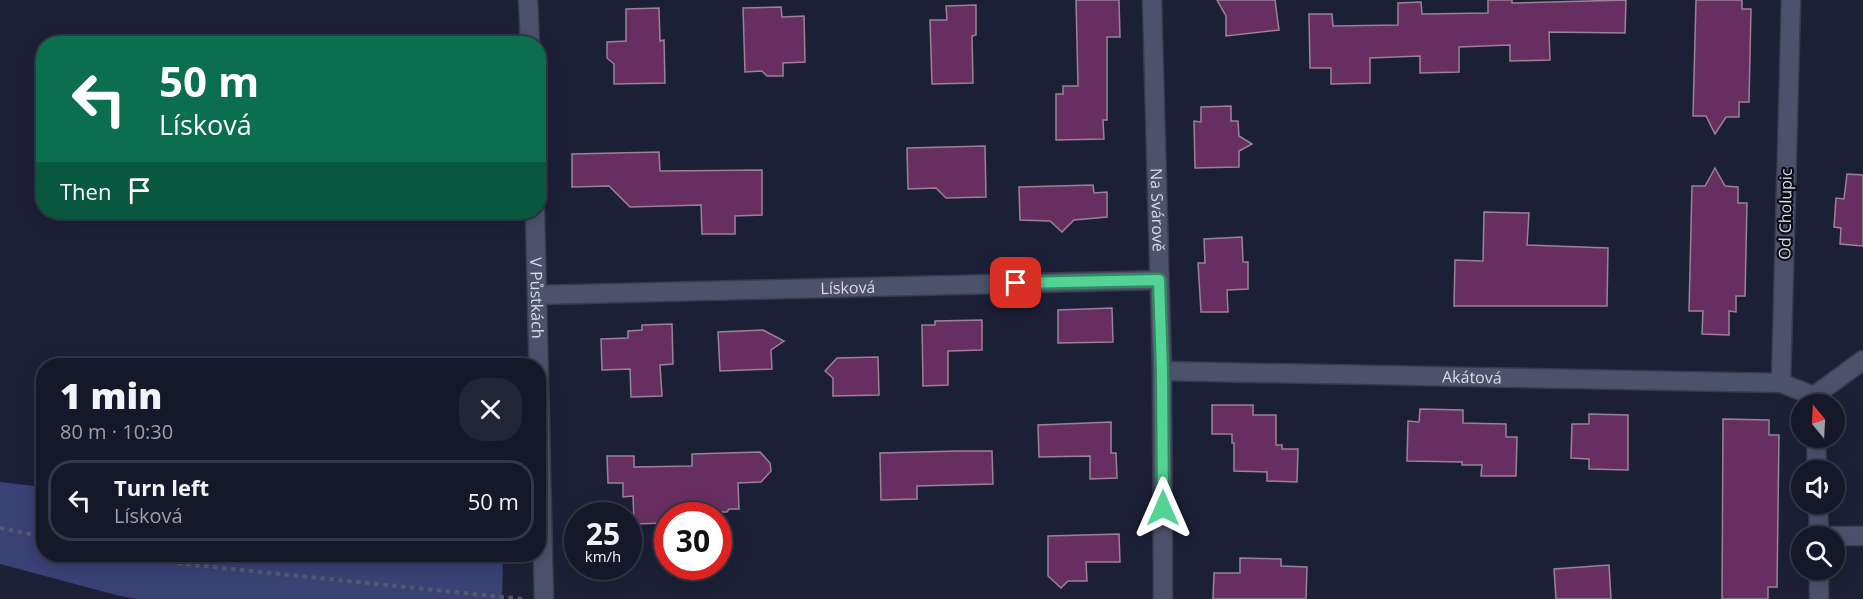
<!DOCTYPE html>
<meta charset="utf-8">
<style>
body{margin:0;font-family:"Open Sans",sans-serif;background:#222535;color:#f1f3f6;height:100vh;display:flex;flex-direction:column;font-size:22px;white-space:nowrap}
*{box-sizing:border-box;margin:0}
p{font-size:20px;color:#9da0a8}
.icon{flex:none;width:33px;height:33px;fill:none;stroke:currentColor;stroke-width:2;stroke-linecap:round;stroke-linejoin:round}
.map{position:relative;flex:1;overflow:hidden}
.side{position:absolute;left:36px;top:358px;width:510px;height:204px;display:flex;flex-direction:column;background:#151829;border-radius:24px;box-shadow:0 3px 15px #0003,0 0 0 2px #343746}
.side>*{flex:none}
.top-card{position:absolute;left:36px;top:36px;width:510px;height:183px;border-radius:24px;box-shadow:0 3px 15px #0003,0 0 0 2px #343746;background:#0b6e4f;color:#fff;overflow:hidden}
.needle{width:39px;rotate:342deg}
.buttons{position:absolute;left:1791px;top:394px;display:grid;gap:12px}
.buttons a{display:grid;place-items:center;width:54px;height:54px;border-radius:50%;background:#151829;box-shadow:0 3px 15px #0003,0 0 0 2px #343746;font-size:30px}
.speed{position:absolute;left:564px;top:502px;display:flex;gap:12px;font-size:30px;font-weight:700;text-align:center}
.speed>*{display:grid;place-content:center;width:78px;height:78px;border-radius:50%;background:#151829;box-shadow:0 3px 15px #0003,0 0 0 2px #343746;line-height:1}
.speed small{font-size:15px;font-weight:400}
.speed .limit{border:9px solid #d22;background:#fff;color:#111}
.pin{position:absolute;display:grid;place-items:center;width:51px;height:51px;color:#fff;margin:-26px;border-radius:12px;box-shadow:0 3px 9px #0006}
.me{position:absolute;width:66px;margin:-33px;rotate:0deg;stroke-linejoin:round;filter:drop-shadow(0 0 4px #0008)}
.turn{display:flex;align-items:center;gap:21px;height:126px;padding:0 24px;font-size:27px}
.turn .icon{width:78px;height:78px;stroke-width:2.5}
.turn b{display:block;font-size:42px;line-height:51px}
.then{display:flex;align-items:center;height:57px;padding:0 24px;background:#0003;gap:12px;font-size:22px}
.round{display:grid;place-items:center;flex:none;width:63px;height:63px;border-radius:24px;background:#222535}
.head{display:flex;align-items:center;justify-content:space-between;height:102px;padding:0 24px}
h1{font-size:36px;font-weight:800;line-height:45px}
ul{padding:0;list-style:none}
li{display:flex;align-items:center;gap:18px;height:81px;margin:0 12px 9px;padding:0 12px;border:3px solid #343746;border-radius:24px}
li div{flex:1}
li b{display:block;font-size:22px}
li em{font-style:normal}
.map>svg:first-child{display:block}
</style>
<div class="map">
<svg width="1863" height="599" viewBox="0 0 1863 599">
<rect width="100%" height="100%" fill="#1c2037"/>
<path fill="#394175" d="M 0,482 L 43,487 L 44,555 L 503,555 L 502,599 L 137,599 L 120,596 L 0,564 Z"/>
<path fill="#672f61" stroke="#9b8197" stroke-width="1.5" d="M 1076,0 L 1119,0 L 1120,37 L 1107,37 L 1107,120 L 1103,120 L 1104,139 L 1056,140 L 1056,94 L 1063,94 L 1063,86 L 1078,86 Z
M 1217,0 L 1275,0 L 1279,30 L 1226,36 L 1226,16 Z
M 1488,0 L 1512,0 L 1512,3 L 1626,0 L 1625,33 L 1549,32 L 1550,60 L 1510,61 L 1510,45 L 1459,47 L 1459,72 L 1420,73 L 1420,56 L 1370,58 L 1370,83 L 1331,84 L 1331,68 L 1310,68 L 1309,14 L 1332,14 L 1333,26 L 1398,25 L 1398,3 L 1421,2 L 1422,14 L 1488,13 Z
M 1696,0 L 1742,0 L 1742,9 L 1751,9 L 1749,102 L 1739,102 L 1739,117 L 1726,117 L 1715,134 L 1706,116 L 1693,116 Z
M 976,5 L 976,35 L 972,36 L 973,83 L 932,84 L 930,20 L 947,20 L 946,6 Z
M 781,7 L 782,17 L 804,16 L 805,62 L 783,63 L 783,76 L 767,76 L 762,71 L 745,72 L 743,8 Z
M 659,8 L 660,41 L 664,40 L 665,83 L 614,84 L 614,64 L 607,58 L 607,42 L 626,41 L 626,9 Z
M 1231,106 L 1231,121 L 1238,121 L 1239,136 L 1252,144 L 1239,151 L 1239,167 L 1195,168 L 1194,121 L 1201,122 L 1201,107 Z
M 985,146 L 986,197 L 946,198 L 936,188 L 908,189 L 907,148 Z
M 659,152 L 660,171 L 762,170 L 762,215 L 735,216 L 735,234 L 702,234 L 701,205 L 630,207 L 609,186 L 572,187 L 572,154 Z
M 1715,168 L 1725,186 L 1738,187 L 1738,203 L 1747,203 L 1745,296 L 1736,296 L 1736,312 L 1729,311 L 1729,335 L 1702,334 L 1703,311 L 1689,311 L 1692,186 L 1705,186 Z
M 1847,174 L 1863,175 L 1863,246 L 1840,244 L 1841,228 L 1834,227 L 1836,198 L 1844,199 Z
M 1093,185 L 1094,193 L 1107,192 L 1107,217 L 1074,220 L 1062,232 L 1050,221 L 1020,220 L 1019,187 Z
M 1484,212 L 1529,213 L 1527,245 L 1608,248 L 1607,306 L 1454,306 L 1455,260 L 1483,261 Z
M 1242,237 L 1243,262 L 1248,262 L 1248,289 L 1227,290 L 1228,312 L 1201,312 L 1198,263 L 1205,263 L 1204,239 Z
M 1112,308 L 1113,342 L 1058,343 L 1058,310 Z
M 982,320 L 982,350 L 948,351 L 948,385 L 923,386 L 922,325 L 935,325 L 935,321 Z
M 672,324 L 673,364 L 660,365 L 662,396 L 631,397 L 630,369 L 602,370 L 601,339 L 628,338 L 628,331 L 642,330 L 642,325 Z
M 763,330 L 784,341 L 771,350 L 772,369 L 720,371 L 718,332 Z
M 878,357 L 879,395 L 833,396 L 833,378 L 825,371 L 837,358 Z
M 1212,405 L 1253,405 L 1253,415 L 1276,415 L 1276,445 L 1282,445 L 1282,449 L 1298,449 L 1297,482 L 1267,481 L 1267,472 L 1234,471 L 1234,443 L 1232,443 L 1232,434 L 1212,434 Z
M 1420,409 L 1463,410 L 1463,423 L 1506,424 L 1506,437 L 1517,437 L 1516,476 L 1481,476 L 1482,465 L 1462,465 L 1462,462 L 1407,461 L 1408,421 L 1419,422 Z
M 1589,414 L 1628,415 L 1628,470 L 1589,469 L 1589,459 L 1571,458 L 1572,424 L 1589,424 Z
M 1723,419 L 1769,420 L 1769,435 L 1779,435 L 1777,587 L 1768,587 L 1768,599 L 1722,599 Z
M 1111,422 L 1111,453 L 1116,453 L 1117,478 L 1090,479 L 1090,456 L 1039,457 L 1038,425 Z
M 958,451 L 992,451 L 993,484 L 917,486 L 917,499 L 881,500 L 880,453 Z
M 760,452 L 770,463 L 771,471 L 761,482 L 738,483 L 739,509 L 729,509 L 727,512 L 673,512 L 673,516 L 668,516 L 668,523 L 634,524 L 633,496 L 623,497 L 623,483 L 608,483 L 607,456 L 634,456 L 634,467 L 692,466 L 692,454 Z
M 1119,534 L 1120,562 L 1086,562 L 1087,581 L 1068,581 L 1061,588 L 1048,576 L 1048,536 Z
M 1240,558 L 1281,559 L 1281,566 L 1307,567 L 1306,599 L 1213,599 L 1214,573 L 1240,573 Z
M 1609,565 L 1611,599 L 1556,599 L 1554,569 Z"/>
<g fill="none" stroke-linecap="round" stroke-linejoin="round">
<g stroke="#393b4f" stroke-width="21">
<g id="minor">
<path d="M 528,0 L 530,44"/>
<path id="s1" d="M 1152,0 L 1162,371 L 1163,599"/>
<path d="M 1791,0 L 1781,383 L 1814,396 L 1815,405"/>
<path id="s2" d="M 535,212 L 544,599"/>
<path id="s3" d="M 538,295 L 1159,280"/>
<path id="s4" d="M 1162,371 L 1781,383"/>
<path d="M 1814,396 L 1863,360"/>
<path d="M 1816,438 L 1817,471"/>
<path d="M 1818,504 L 1819,537"/>
<path d="M 1819,536 L 1863,536"/>
<path d="M 1819,599 L 1819,570"/>
</g>
</g>
<path stroke="#54586d" stroke-width="4" stroke-dasharray="4.5 4.5" stroke-linecap="butt" d="M 0,528 L 44,537
M 133,555 L 174,563 L 522,599"/>
<use href="#minor" stroke="#4c526c" stroke-width="18"/>
</g>
<g fill="none" stroke-linecap="round" stroke-linejoin="round">
<g stroke="#378962" stroke-width="15">
<path id="route" d="M 1016,283 L 1159,280 L 1162,371 L 1163,508"/>
</g>
<use href="#route" stroke="#54d396" stroke-width="10"/>
</g>
<g text-anchor="middle" dominant-baseline="central" stroke-width="4.5" stroke-linejoin="round" paint-order="stroke">
<g font-size="16" fill="#d6dae9" stroke="#090b15">
<text stroke="none"><textPath href="#s1" startOffset="210">Na Svárově</textPath></text>
<text transform="translate(1785 214) rotate(-89)">Od Cholupic</text>
<text stroke="none"><textPath href="#s3" startOffset="310">Lísková</textPath></text>
<text stroke="none"><textPath href="#s2" startOffset="86">V Půstkách</textPath></text>
<text stroke="none"><textPath href="#s4" startOffset="310">Akátová</textPath></text>
</g>
</g>
</svg>
<div class="buttons">
<a><svg class="needle" viewBox="-14 -14 28 28"><path d="M0-13l5 13h-10z" fill="#e53935"/><path d="M0 13l5-13h-10z" fill="#9da0a8"/></svg></a>
<a><svg class="icon" aria-label="sound" viewBox="0 0 24 24"><path d="M4 9h4l5-4v14l-5-4H4zM17 9q2 3 0 6"/></svg></a>
<a><svg class="icon" aria-label="search" viewBox="0 0 24 24"><circle cx="10" cy="10" r="6"/><path d="M15 15l6 6"/></svg></a>
</div>
<div class="speed"><div>25<small>km/h</small></div><div class="limit">30</div></div>
<div class="pin" style="left:1016px;top:283px;background:#d93025"><svg class="icon" aria-label="arrive" viewBox="0 0 24 24"><path d="M6 21V4h12l-3 4 3 4H6"/></svg></div>
<svg class="me" style="left:1163px;top:508px" viewBox="-20 -20 40 40"><path d="M0-17L14 15 0 8-14 15z" fill="#54d396" stroke="#fff" stroke-width="4"/></svg>
<div class="top-card">
<div class="turn"><svg class="icon" aria-label="left" viewBox="0 0 24 24"><path d="M17 20v-9H6M10 6l-5 5 5 5"/></svg><div><b>50 m</b>Lísková</div></div>
<div class="then">Then<svg class="icon" aria-label="arrive" viewBox="0 0 24 24"><path d="M6 21V4h12l-3 4 3 4H6"/></svg></div>
</div>
<section class="side">
<div class="head"><div><h1>1 min</h1><p>80 m · 10:30</p></div><a class="round"><svg class="icon" aria-label="close" viewBox="0 0 24 24"><path d="M6 6l12 12M18 6L6 18"/></svg></a></div>
<ul>
<li><svg class="icon" aria-label="left" viewBox="0 0 24 24"><path d="M17 20v-9H6M10 6l-5 5 5 5"/></svg><div><b>Turn left</b><p>Lísková</p></div><em>50 m</em></li>
</ul>
</section>
</div>
